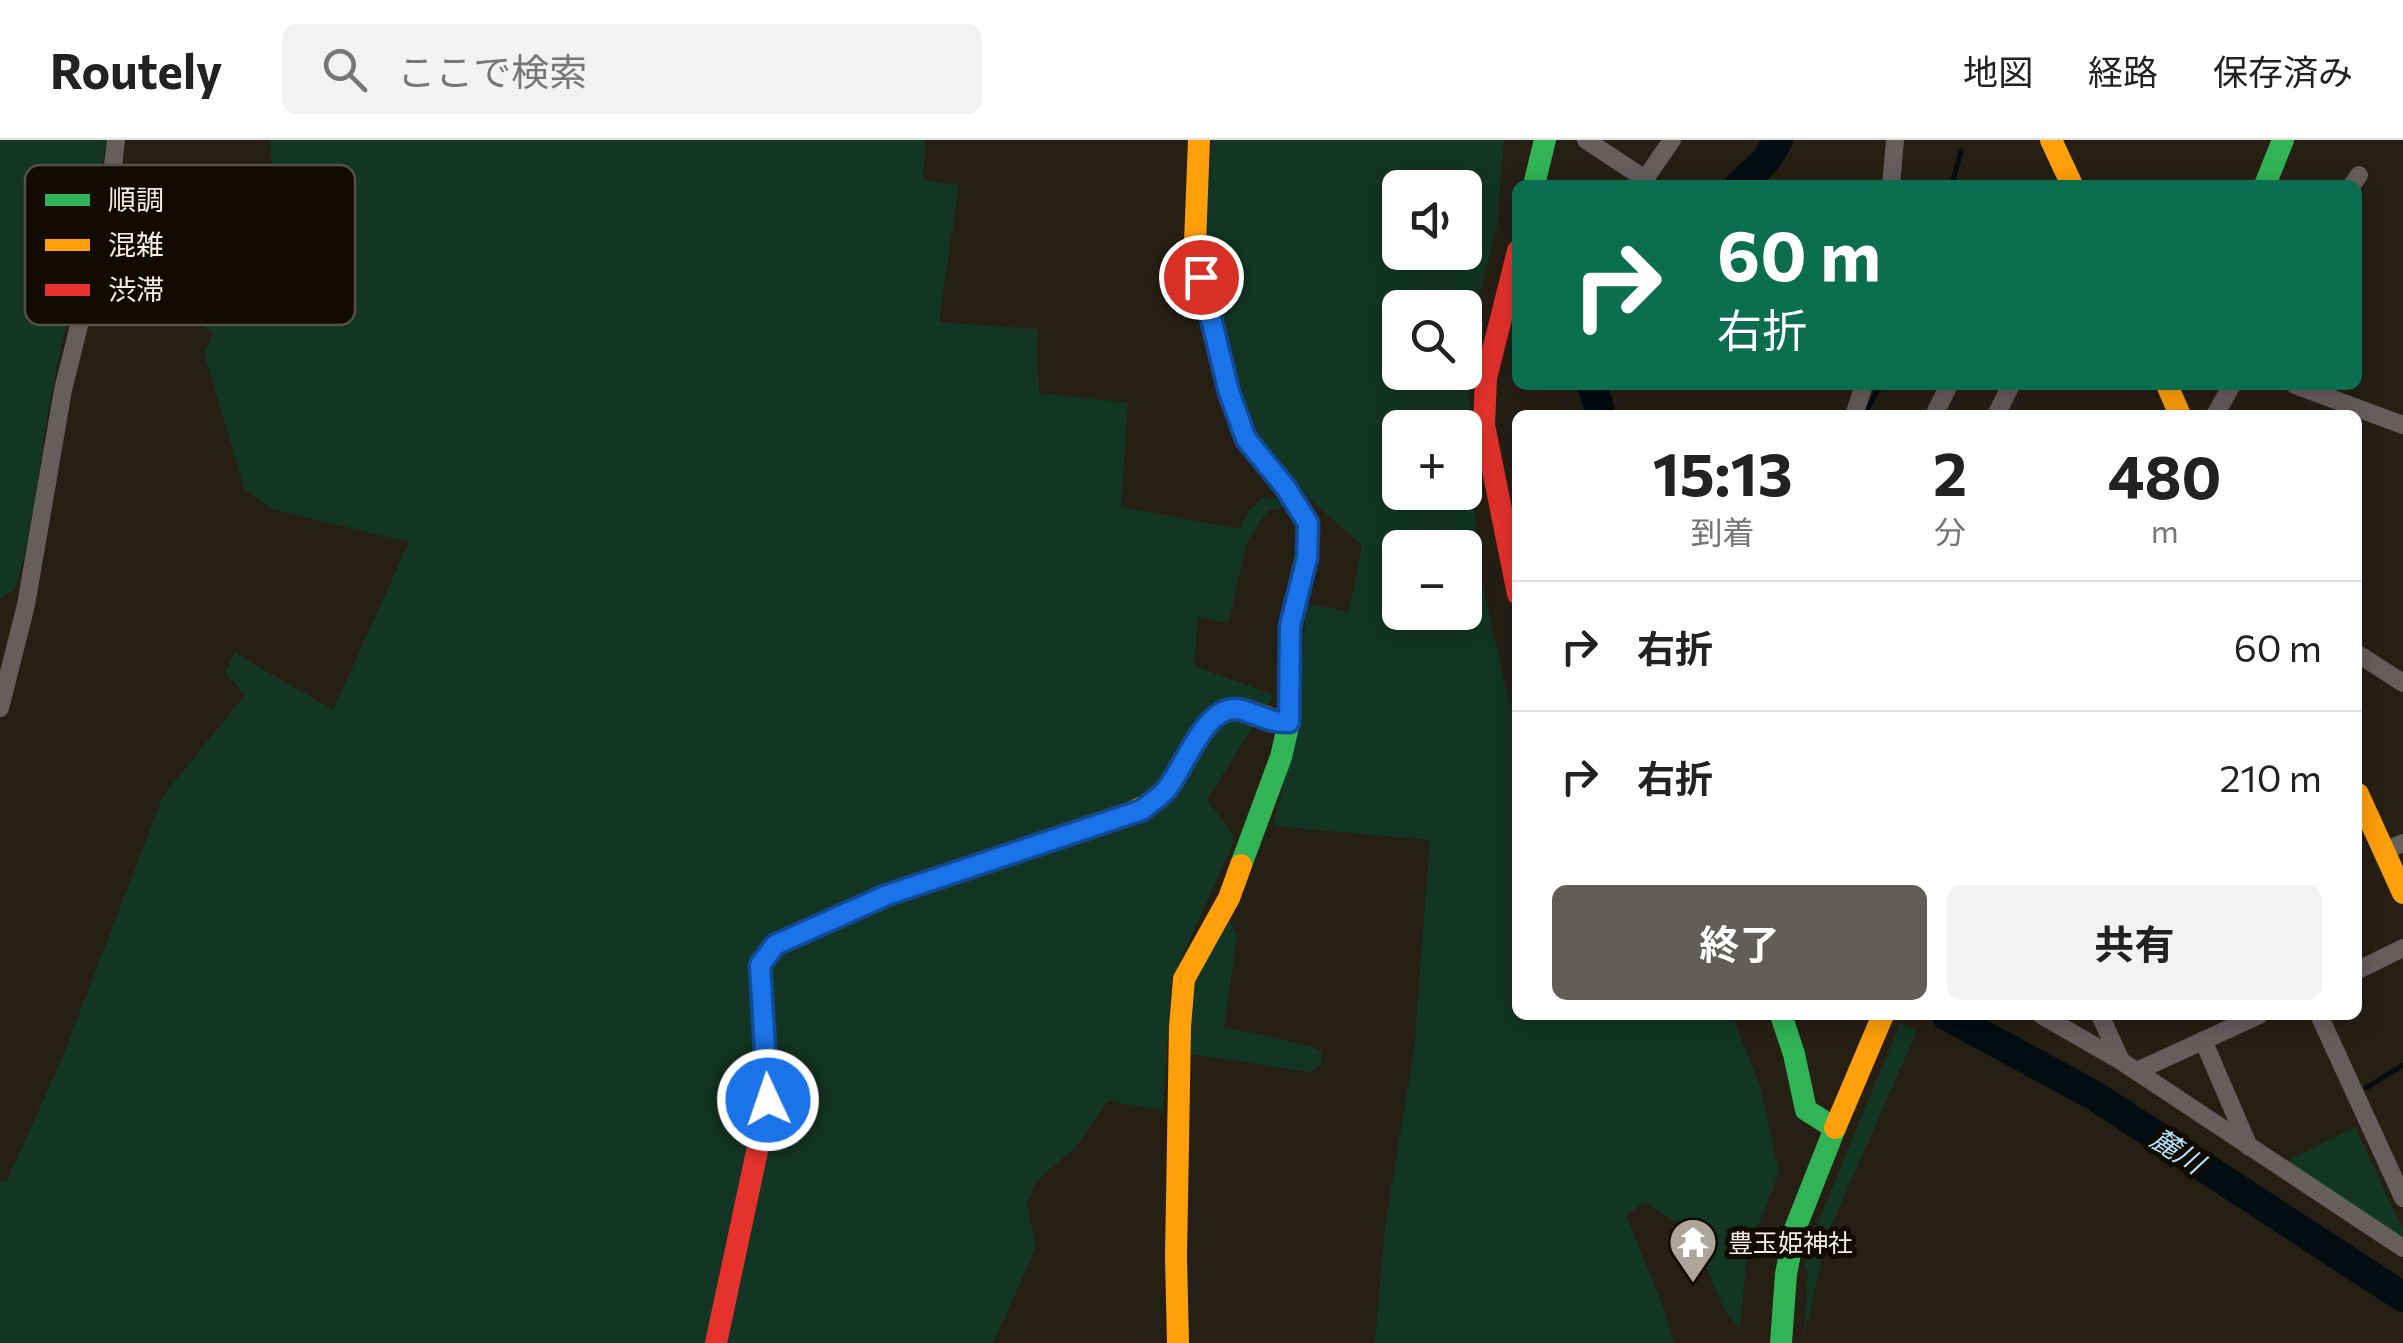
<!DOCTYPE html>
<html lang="ja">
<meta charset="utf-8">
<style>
body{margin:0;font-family:Commissioner,"Noto Sans JP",sans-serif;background:#f2f2f2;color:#222;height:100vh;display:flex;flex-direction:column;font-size:38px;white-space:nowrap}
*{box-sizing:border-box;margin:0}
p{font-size:32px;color:#767676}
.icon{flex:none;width:55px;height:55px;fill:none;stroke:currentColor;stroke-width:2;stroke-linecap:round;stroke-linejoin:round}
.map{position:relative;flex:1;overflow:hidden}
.panel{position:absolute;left:1512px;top:270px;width:850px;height:610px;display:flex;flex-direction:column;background:#fff;border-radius:15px;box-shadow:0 5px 25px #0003}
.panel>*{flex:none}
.hud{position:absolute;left:1512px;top:40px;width:850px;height:210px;border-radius:15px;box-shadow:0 5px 25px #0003;background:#0b6e4f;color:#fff;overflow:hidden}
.fabs{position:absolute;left:1382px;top:30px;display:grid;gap:20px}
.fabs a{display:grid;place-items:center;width:100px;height:100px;border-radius:15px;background:#fff;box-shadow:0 5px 25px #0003;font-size:50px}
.pin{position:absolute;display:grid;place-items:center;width:85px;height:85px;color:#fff;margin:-42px;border:5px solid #fff;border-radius:50%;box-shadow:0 2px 10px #0007}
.me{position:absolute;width:110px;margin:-55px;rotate:357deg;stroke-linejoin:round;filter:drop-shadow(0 0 8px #0008)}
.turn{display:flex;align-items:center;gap:35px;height:210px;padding:0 40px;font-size:45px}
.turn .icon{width:130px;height:130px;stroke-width:2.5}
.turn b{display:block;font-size:70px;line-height:85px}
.eta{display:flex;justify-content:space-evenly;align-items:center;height:170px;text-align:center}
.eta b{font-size:60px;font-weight:700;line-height:70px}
.action{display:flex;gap:20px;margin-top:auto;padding:20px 40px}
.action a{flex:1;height:115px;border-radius:15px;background:#615d58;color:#fff;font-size:40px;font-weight:700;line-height:115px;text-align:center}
.action a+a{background:#f2f2f2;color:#222}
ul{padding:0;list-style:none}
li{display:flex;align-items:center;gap:30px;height:130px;padding:0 40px;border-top:2px solid #e0e0e0}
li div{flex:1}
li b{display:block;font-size:38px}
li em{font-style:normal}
header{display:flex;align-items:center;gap:60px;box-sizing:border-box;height:140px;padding:0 50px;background:#fff;border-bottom:2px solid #e0e0e0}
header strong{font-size:48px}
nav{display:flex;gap:55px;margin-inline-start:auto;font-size:35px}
.search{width:700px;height:90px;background:#f2f2f2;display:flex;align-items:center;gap:25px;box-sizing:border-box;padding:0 35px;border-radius:15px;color:#767676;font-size:38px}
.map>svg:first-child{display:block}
</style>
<header>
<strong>Routely</strong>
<div class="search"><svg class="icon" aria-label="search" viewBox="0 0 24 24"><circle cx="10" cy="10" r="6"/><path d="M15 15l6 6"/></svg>ここで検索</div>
<nav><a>地図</a><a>経路</a><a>保存済み</a></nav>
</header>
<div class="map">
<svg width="2403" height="1203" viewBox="0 0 2403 1203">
<rect width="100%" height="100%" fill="#261f14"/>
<path fill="#133524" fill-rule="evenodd" d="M 0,0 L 107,0 C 90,88 67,174 50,262 C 38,325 35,389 14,450 L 0,458 Z
M 270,0 L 926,0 L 923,40 L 959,45 L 939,182 L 1037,189 L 1039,253 L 1128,263 L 1121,367 L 1240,389 L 1249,370 L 1263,358 L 1283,357 L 1291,367 L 1268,370 L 1248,400 L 1228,483 L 1198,476 L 1194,526 L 1274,555 L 1207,659 L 1235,699 L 1172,839 L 1163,970 L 1108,961 L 1075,1008 L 1037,1040 L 1027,1063 L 1036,1108 L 993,1203 L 0,1203 L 0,1041 L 7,1041 L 63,916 L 163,656 L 245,555 L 225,532 L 235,513 L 333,570 L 409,402 L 272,369 L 244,348 L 204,213 L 214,193 L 172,166 L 238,51 L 275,59 Z
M 1212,0 L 1504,0 L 1497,86 L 1466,211 L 1478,424 L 1509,562 L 1517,578 L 1518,875 L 1732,875 L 1760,946 L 1779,1032 L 1747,1115 L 1740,1189 L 1724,1169 L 1691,1092 L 1645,1062 L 1626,1075 L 1662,1164 L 1674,1203 L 1375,1203 L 1385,1086 L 1414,910 L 1430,700 L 1273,686 L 1298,590 L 1306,463 L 1349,472 L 1362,405 L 1310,359 L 1257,298 L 1214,158 L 1205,83 ZM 1400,48 L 1465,48 L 1465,112 L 1400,112 ZM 1400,168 L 1465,168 L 1465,232 L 1400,232 ZM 1400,288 L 1465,288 L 1465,352 L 1400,352 ZM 1400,408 L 1465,408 L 1465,472 L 1400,472 Z
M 1229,778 L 1237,797 L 1224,887 L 1310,906 L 1321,912 L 1322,925 L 1310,932 L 1190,914 L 1194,841 Z
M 1900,883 L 1917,891 L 1828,1093 L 1804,1197 L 1808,1131 L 1804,1129 L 1811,1100 Z
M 2355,987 L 2403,1089 L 2403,1094 L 2394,1095 L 2284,1023 Z"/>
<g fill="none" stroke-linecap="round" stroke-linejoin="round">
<path stroke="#030d12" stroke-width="5" d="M 1952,45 L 1961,11
M 1864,275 L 1881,245
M 2366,948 L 2403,925"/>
<path stroke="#030d12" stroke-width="30" d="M 1740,45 L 1766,20 L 1778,0
M 1592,245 L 1601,275
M 1946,875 L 2095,956 L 2403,1157"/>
<path stroke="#665d5d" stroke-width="18" d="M 1586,0 L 1645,39 L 1672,0
M 1891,45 L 1895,0
M 2352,45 L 2359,35
M 2295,245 L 2403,285
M 1854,275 L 1864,245
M 1934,275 L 1949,245
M 1996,275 L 2011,245
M 2215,275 L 2232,245
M 2358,514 L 2403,543
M 0,568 L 26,465 L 63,250 L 108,69 L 116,0
M 2385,711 L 2403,703
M 2358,830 L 2403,808
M 2041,875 L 2121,921 L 2403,1108
M 2100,875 L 2121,921
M 2319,875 L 2403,1058
M 2203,900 L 2249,1007
M 2137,931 L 2259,875"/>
<path stroke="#30b455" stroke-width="22" d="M 1534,45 L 1545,0
M 2265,45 L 2283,0
M 1203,149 L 1229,252 L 1246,299 L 1286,347 L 1307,383 L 1307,418 L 1290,486 L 1289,582 L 1281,617 L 1241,725
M 1781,875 L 1794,914 L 1806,970 L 1835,988 L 1795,1089 L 1786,1134 L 1781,1203"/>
<path stroke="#ff9f0a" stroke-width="22" d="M 1199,0 L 1195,103 L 1203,149
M 2051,0 L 2072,45
M 2167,245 L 2180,275
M 2358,654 L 2403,753
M 1096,684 C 1119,677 1142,671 1161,655 C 1184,634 1199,569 1236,569 C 1254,569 1270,582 1289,582
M 1835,988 L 1883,875
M 1178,1203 L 1176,1117 L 1180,887 L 1184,839 L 1229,758 L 1241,725"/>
<path stroke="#e5322d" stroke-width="22" d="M 1518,111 L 1486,238 L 1484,285 L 1518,454
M 716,1203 L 768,960 L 760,825 L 775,805 L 887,755 L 1096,684"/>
</g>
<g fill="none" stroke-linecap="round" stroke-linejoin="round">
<g stroke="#114b97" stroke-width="25">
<path id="route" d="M 768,960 L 760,825 L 775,805 L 887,755 L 1142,670 C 1150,663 1160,657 1166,650 C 1184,629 1204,567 1236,569 C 1255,571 1265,583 1289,582 L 1290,486 L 1307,418 L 1308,383 L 1286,348 L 1246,299 L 1229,252 L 1201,137"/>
</g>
<use href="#route" stroke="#1a73e8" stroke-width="18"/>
</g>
<defs>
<g id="temple-pin" transform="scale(2.5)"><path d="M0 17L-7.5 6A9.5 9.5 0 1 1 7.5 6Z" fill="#ada599" stroke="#110b04"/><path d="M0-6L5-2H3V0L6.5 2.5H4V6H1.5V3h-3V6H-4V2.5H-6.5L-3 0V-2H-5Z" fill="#fff"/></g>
</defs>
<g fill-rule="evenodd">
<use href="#temple-pin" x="1693" y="1102"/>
</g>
<g text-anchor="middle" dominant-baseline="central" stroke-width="10" stroke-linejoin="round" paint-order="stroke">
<g font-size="25" fill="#f6ede1" stroke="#110b04" text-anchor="start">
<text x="1728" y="1102">豊玉姫神社</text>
</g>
<g font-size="28" font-style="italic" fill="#b2e5fc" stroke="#110b04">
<text transform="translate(2178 1010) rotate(33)">麓川</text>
</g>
</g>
<rect x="25" y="25" width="330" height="160" rx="15" fill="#110b04" stroke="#564f46" stroke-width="2.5"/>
<rect x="45" y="54" width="45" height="12" fill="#30b455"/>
<rect x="45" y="99" width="45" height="12" fill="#ff9f0a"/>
<rect x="45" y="144" width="45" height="12" fill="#e5322d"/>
<g font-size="28" fill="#f6ede1">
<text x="108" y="70">順調</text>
<text x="108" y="115">混雑</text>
<text x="108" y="160">渋滞</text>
</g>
</svg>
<div class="fabs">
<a><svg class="icon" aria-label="sound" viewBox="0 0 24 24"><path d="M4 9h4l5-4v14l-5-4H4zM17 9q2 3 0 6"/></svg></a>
<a><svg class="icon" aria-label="search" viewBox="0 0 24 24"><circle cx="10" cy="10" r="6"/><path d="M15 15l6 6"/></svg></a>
<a>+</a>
<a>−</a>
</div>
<div class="pin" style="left:1201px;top:137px;background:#d93025"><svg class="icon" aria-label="arrive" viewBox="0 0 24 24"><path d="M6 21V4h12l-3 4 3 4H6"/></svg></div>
<svg class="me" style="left:768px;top:960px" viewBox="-20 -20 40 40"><circle r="17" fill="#1a73e8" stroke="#fff" stroke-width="3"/><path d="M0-11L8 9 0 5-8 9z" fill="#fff"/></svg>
<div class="hud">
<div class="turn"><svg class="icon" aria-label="right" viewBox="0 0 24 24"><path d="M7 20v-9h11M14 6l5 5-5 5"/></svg><div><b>60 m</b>右折</div></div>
</div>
<section class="panel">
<div class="eta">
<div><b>15:13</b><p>到着</p></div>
<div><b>2</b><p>分</p></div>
<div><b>480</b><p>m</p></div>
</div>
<ul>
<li><svg class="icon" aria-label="right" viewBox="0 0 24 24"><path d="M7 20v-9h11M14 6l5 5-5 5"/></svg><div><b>右折</b></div><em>60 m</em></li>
<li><svg class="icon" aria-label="right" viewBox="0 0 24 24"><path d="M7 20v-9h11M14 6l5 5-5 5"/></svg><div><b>右折</b></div><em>210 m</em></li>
</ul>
<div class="action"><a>終了</a><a>共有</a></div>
</section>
</div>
